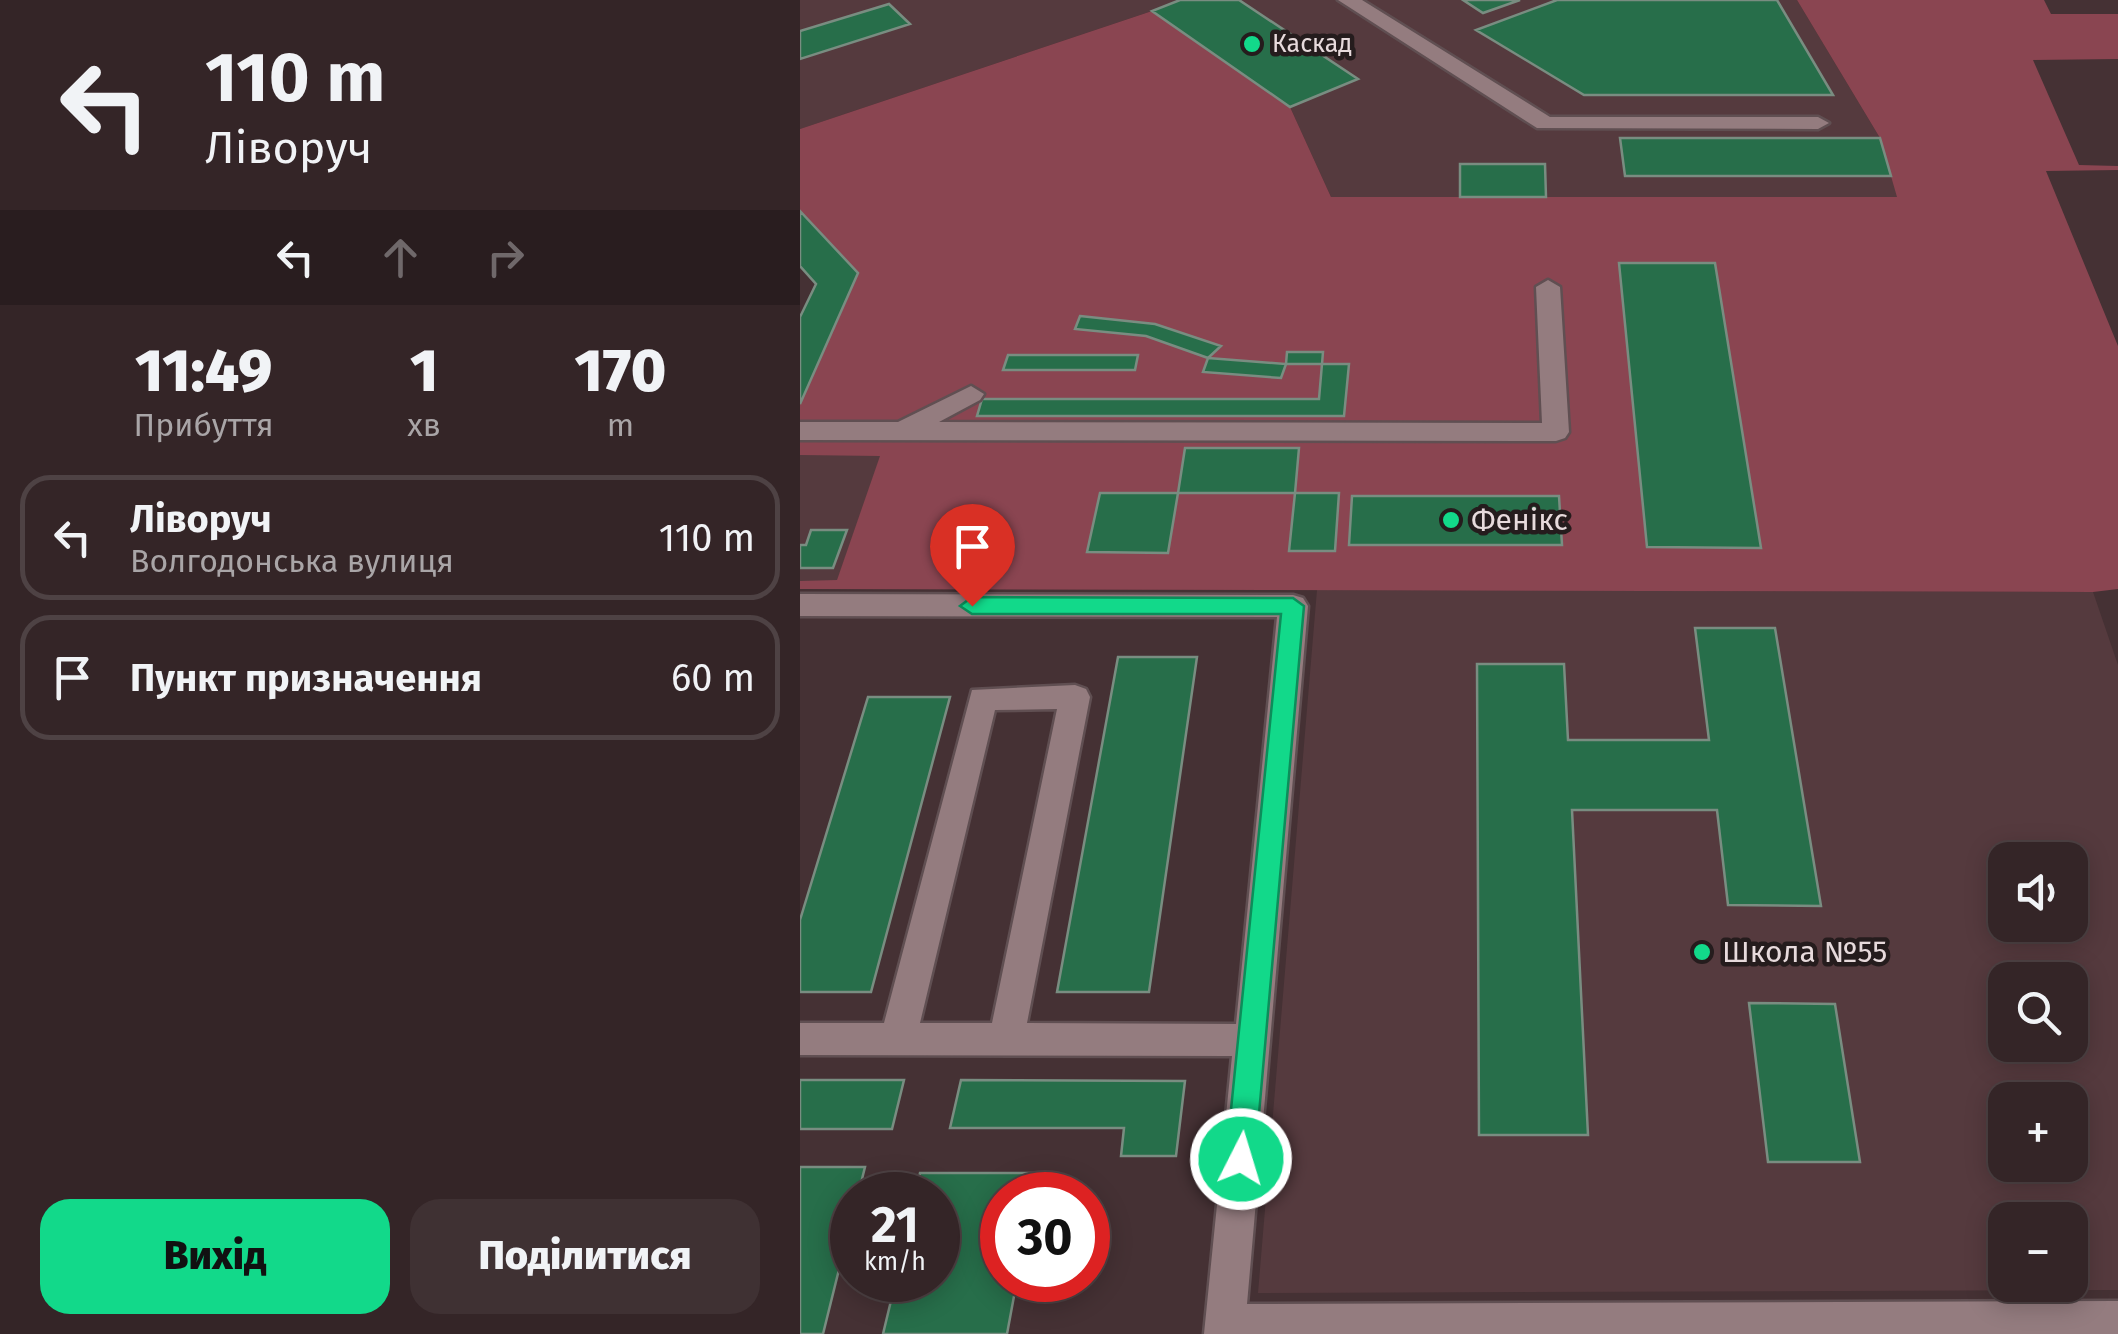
<!DOCTYPE html>
<html lang="uk">
<meta charset="utf-8">
<style>
body{margin:0;font-family:"Fira Sans",sans-serif;background:#3f3133;color:#f1f3f6;height:100vh;display:flex;flex-direction:column;font-size:38px;white-space:nowrap}
*{box-sizing:border-box;margin:0}
p{font-size:32px;color:#a9a5a7}
.icon{flex:none;width:55px;height:55px;fill:none;stroke:currentColor;stroke-width:2;stroke-linecap:round;stroke-linejoin:round}
.map{position:relative;flex:1;overflow:hidden}
.drawer{display:flex;flex-direction:column;background:#342527;width:800px}
.drawer>*{flex:none}
.banner{background:#342527;color:#f1f3f6;overflow:hidden}
.fabs{position:absolute;left:1188px;top:842px;display:grid;gap:20px}
.fabs a{display:grid;place-items:center;width:100px;height:100px;border-radius:20px;background:#342527;box-shadow:0 5px 25px #0003,0 0 0 2px #4e4244;font-size:50px}
.speed{position:absolute;left:30px;top:1172px;display:flex;gap:20px;font-size:50px;font-weight:700;text-align:center}
.speed>*{display:grid;place-content:center;width:130px;height:130px;border-radius:50%;background:#342527;box-shadow:0 5px 25px #0003,0 0 0 2px #4e4244;line-height:1}
.speed small{font-size:25px;font-weight:400}
.speed .limit{border:15px solid #d22;background:#fff;color:#111}
.pin{position:absolute;display:grid;place-items:center;width:85px;height:85px;color:#fff;margin:-102px -42px;border-radius:50% 50% 50% 0;rotate:-45deg;box-shadow:0 0 10px #0007}
.pin .icon{rotate:45deg}
.me{position:absolute;width:110px;margin:-55px;rotate:5deg;stroke-linejoin:round;filter:drop-shadow(0 0 8px #0008)}
.turn{display:flex;align-items:center;gap:35px;height:210px;padding:0 40px;font-size:45px}
.turn .icon{width:130px;height:130px;stroke-width:2.5}
.turn b{display:block;font-size:70px;line-height:85px}
.lanes{display:flex;align-items:center;height:95px;padding:0 40px;background:#0003;justify-content:center;gap:50px;direction:ltr}
.lanes .off{opacity:.35}
.eta{display:flex;justify-content:space-evenly;align-items:center;height:170px;text-align:center}
.eta b{font-size:60px;font-weight:800;line-height:70px}
.cta{display:flex;gap:20px;margin-top:auto;padding:20px 40px}
.cta a{flex:1;height:115px;border-radius:30px;background:#12d98a;color:#111;font-size:40px;font-weight:800;line-height:115px;text-align:center}
.cta a+a{background:#3f3133;color:#f1f3f6}
ul{padding:0;list-style:none}
li{display:flex;align-items:center;gap:30px;height:125px;margin:0 20px 15px;padding:0 20px;border:5px solid #4e4244;border-radius:30px}
li div{flex:1}
li b{display:block;font-size:38px}
li em{font-style:normal}
main{display:flex;flex:1;min-height:0}
.map>svg:first-child{display:block}
</style>
<main>
<section class="drawer">
<div class="banner">
<div class="turn"><svg class="icon" aria-label="left" viewBox="0 0 24 24"><path d="M17 20v-9H6M10 6l-5 5 5 5"/></svg><div><b>110 m</b>Ліворуч</div></div>
<div class="lanes"><svg class="icon" aria-label="left" viewBox="0 0 24 24"><path d="M17 20v-9H6M10 6l-5 5 5 5"/></svg><svg class="icon off" aria-label="ahead" viewBox="0 0 24 24"><path d="M12 20V5M6 11l6-6 6 6"/></svg><svg class="icon off" aria-label="right" viewBox="0 0 24 24"><path d="M7 20v-9h11M14 6l5 5-5 5"/></svg></div>
</div>
<div class="eta">
<div><b>11:49</b><p>Прибуття</p></div>
<div><b>1</b><p>хв</p></div>
<div><b>170</b><p>m</p></div>
</div>
<ul>
<li><svg class="icon" aria-label="left" viewBox="0 0 24 24"><path d="M17 20v-9H6M10 6l-5 5 5 5"/></svg><div><b>Ліворуч</b><p>Волгодонська вулиця</p></div><em>110 m</em></li>
<li><svg class="icon" aria-label="arrive" viewBox="0 0 24 24"><path d="M6 21V4h12l-3 4 3 4H6"/></svg><div><b>Пункт призначення</b></div><em>60 m</em></li>
</ul>
<div class="cta"><a>Вихід</a><a>Поділитися</a></div>
</section>
<div class="map">
<svg width="1318" height="1334" viewBox="0 0 1318 1334">
<rect width="100%" height="100%" fill="#453134"/>
<path fill="#553a3e" fill-rule="evenodd" d="M 0,0 L 997,0 L 1080,138 L 1098,197 L 531,197 L 490,107 L 352,11 L 0,129 Z
M 0,455 L 81,455 L 37,581 L 0,581 Z
M 517,590 L 1293,592 L 1318,665 L 1318,1290 L 458,1293 ZM 1205,860 L 1270,860 L 1270,925 L 1205,925 ZM 1205,980 L 1270,980 L 1270,1045 L 1205,1045 ZM 1205,1100 L 1270,1100 L 1270,1165 L 1205,1165 ZM 1205,1220 L 1270,1220 L 1270,1285 L 1205,1285 Z"/>
<path fill="#8a4551" d="M 997,0 L 1244,0 L 1251,14 L 1318,14 L 1318,59 L 1233,60 L 1279,165 L 1318,166 L 1318,170 L 1246,171 L 1318,346 L 1318,589 L 1293,592 L 0,589 L 0,581 L 37,580 L 80,456 L 0,455 L 0,404 L 57,274 L 0,211 L 0,129 L 352,11 L 490,107 L 531,197 L 1097,197 L 1080,138 Z"/>
<path fill="#276e4a" stroke="#798d81" stroke-width="2.5" d="M 380,0 L 439,0 L 558,79 L 490,107 L 352,11 Z
M 663,0 L 720,0 L 683,13 Z
M 757,0 L 977,0 L 1033,95 L 784,95 L 676,30 Z
M 89,4 L 110,24 L 0,59 L 0,31 Z
M 820,138 L 1080,138 L 1091,176 L 825,176 Z
M 660,164 L 745,164 L 746,197 L 660,197 Z
M 0,211 L 58,273 L 0,404 L 0,317 L 16,284 L 0,266 Z
M 819,263 L 915,263 L 961,548 L 847,547 Z
M 280,316 L 355,324 L 421,346 L 408,358 L 346,336 L 275,329 Z
M 487,352 L 523,352 L 522,364 L 486,364 Z
M 208,355 L 338,355 L 335,370 L 203,370 Z
M 408,358 L 486,364 L 481,378 L 403,372 Z
M 522,364 L 549,364 L 544,416 L 177,416 L 182,399 L 519,399 Z
M 385,448 L 499,448 L 495,493 L 378,493 Z
M 300,493 L 378,493 L 368,553 L 287,552 Z
M 495,493 L 539,493 L 535,551 L 489,551 Z
M 552,496 L 759,496 L 762,545 L 549,545 Z
M 11,530 L 47,530 L 33,568 L 0,568 L 0,545 L 6,545 Z
M 895,628 L 975,628 L 1021,906 L 928,905 L 917,810 L 772,810 L 788,1135 L 679,1135 L 677,664 L 764,664 L 768,740 L 909,740 Z
M 318,657 L 397,657 L 349,992 L 257,992 Z
M 68,697 L 150,697 L 71,992 L 0,992 L 0,920 Z
M 949,1003 L 1035,1004 L 1060,1162 L 968,1162 Z
M 0,1080 L 104,1080 L 92,1129 L 0,1129 Z
M 161,1080 L 385,1081 L 376,1156 L 321,1156 L 324,1128 L 150,1128 Z
M 0,1167 L 65,1167 L 58,1195 L 52,1195 L 52,1217 L 23,1334 L 0,1334 Z
M 120,1173 L 236,1173 L 232,1195 L 202,1195 L 202,1280 L 217,1280 L 207,1334 L 83,1334 L 96,1280 L 138,1280 L 138,1195 L 115,1195 Z"/>
<g fill="none" stroke-linecap="round" stroke-linejoin="round">
<g stroke="#604f52" stroke-width="5">
<path id="minor" d="M 538,0 L 562,0 L 750,117 L 1018,117 L 1029,123 L 1018,129 L 737,128 Z
M 748,280 L 760,287 L 769,432 L 765,438 L 756,441 L 0,440 L 0,422 L 98,422 L 171,386 L 184,394 L 180,400 L 139,422 L 742,423 L 736,287 Z
M 0,594 L 493,595 L 503,598 L 508,606 L 447,1304 L 1318,1301 L 1318,1334 L 404,1334 L 432,1056 L 0,1055 L 0,1023 L 84,1023 L 172,690 L 275,685 L 286,689 L 290,697 L 227,1023 L 436,1024 L 477,617 L 0,616 ZM 257,709 L 192,1023 L 120,1023 L 195,710 Z"/>
</g>
<use href="#minor" fill="#947c7f" fill-rule="evenodd"/>
</g>
<path fill="#12d98a" stroke="#0c8d5a" stroke-width="2.5" d="M 172,597 L 493,598 L 504,606 L 455,1159 L 451,1169 L 441,1173 L 431,1169 L 426,1159 L 481,614 L 172,614 L 160,606 Z"/>
<g fill="#12d98a" stroke="#251c1d" stroke-width="4">
<circle cx="452" cy="44" r="10"/>
<circle cx="651" cy="520" r="10"/>
<circle cx="902" cy="952" r="10"/>
</g>
<g text-anchor="middle" dominant-baseline="central" stroke-width="9" stroke-linejoin="round" paint-order="stroke">
<g font-size="25" fill="#e7dadc" stroke="#251c1d" text-anchor="start">
<text x="472" y="44">Каскад</text>
</g>
<g font-size="30" fill="#e7dadc" stroke="#251c1d" text-anchor="start">
<text x="671" y="520">Фенікс</text>
<text x="922" y="952">Школа №55</text>
</g>
</g>
</svg>
<div class="fabs">
<a><svg class="icon" aria-label="sound" viewBox="0 0 24 24"><path d="M4 9h4l5-4v14l-5-4H4zM17 9q2 3 0 6"/></svg></a>
<a><svg class="icon" aria-label="search" viewBox="0 0 24 24"><circle cx="10" cy="10" r="6"/><path d="M15 15l6 6"/></svg></a>
<a>+</a>
<a>−</a>
</div>
<div class="speed"><div>21<small>km/h</small></div><div class="limit">30</div></div>
<div class="pin" style="left:172px;top:606px;background:#d93025"><svg class="icon" aria-label="arrive" viewBox="0 0 24 24"><path d="M6 21V4h12l-3 4 3 4H6"/></svg></div>
<svg class="me" style="left:441px;top:1159px" viewBox="-20 -20 40 40"><circle r="17" fill="#12d98a" stroke="#fff" stroke-width="3"/><path d="M0-11L8 9 0 5-8 9z" fill="#fff"/></svg>
</div>
</main>
